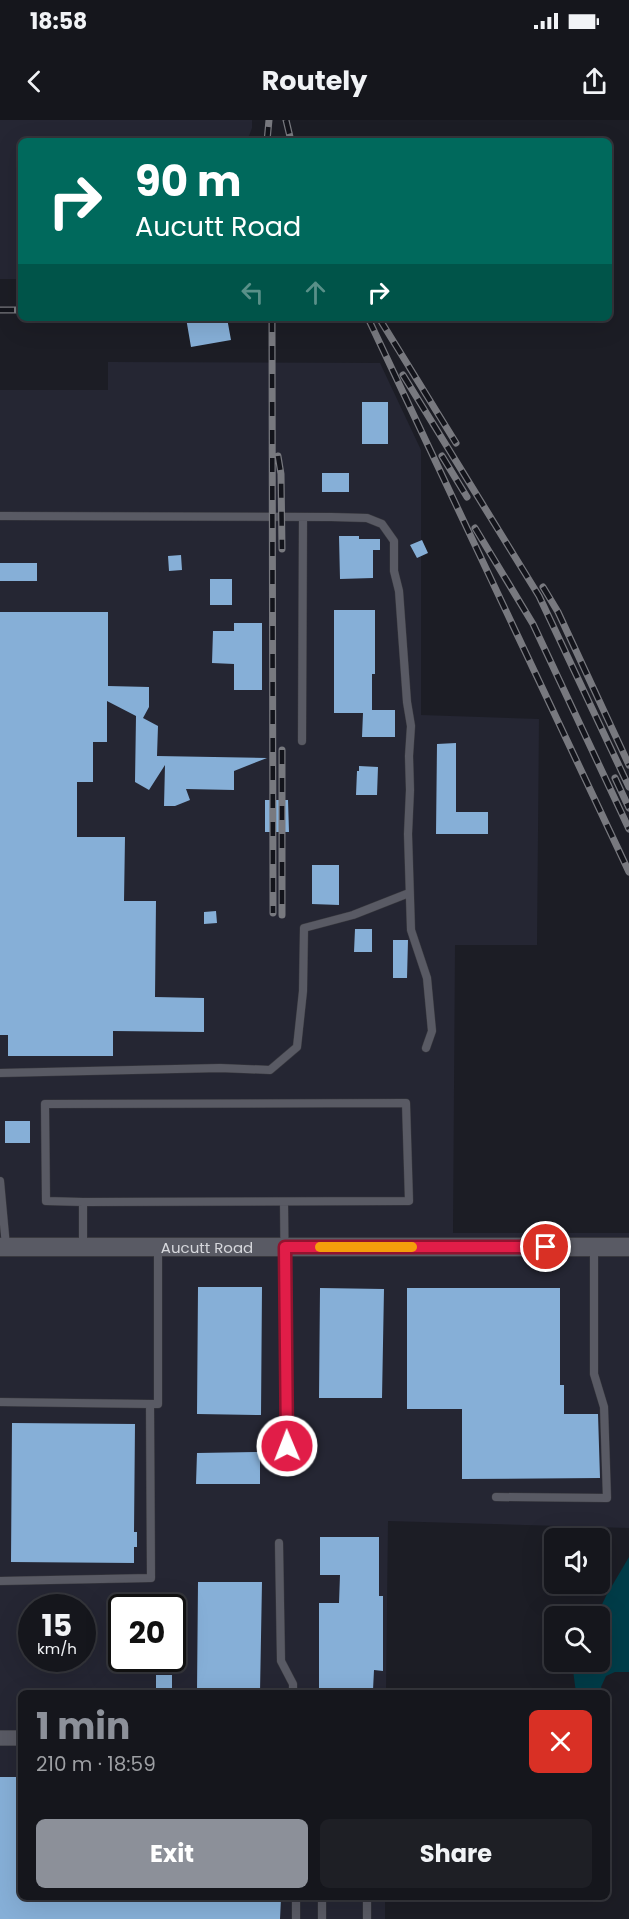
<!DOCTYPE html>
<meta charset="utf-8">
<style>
body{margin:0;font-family:Poppins,sans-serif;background:#1e1f25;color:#f1f3f6;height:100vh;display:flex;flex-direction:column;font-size:22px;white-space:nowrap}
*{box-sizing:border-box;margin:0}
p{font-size:20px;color:#9d9fa3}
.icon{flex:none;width:33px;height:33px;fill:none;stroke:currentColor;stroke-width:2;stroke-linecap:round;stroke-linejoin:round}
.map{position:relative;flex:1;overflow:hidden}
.panel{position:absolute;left:18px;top:1570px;width:592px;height:210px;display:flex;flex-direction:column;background:#15161c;border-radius:9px;box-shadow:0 6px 24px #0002,0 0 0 2px #34353b}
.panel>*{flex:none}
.top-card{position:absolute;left:18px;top:18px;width:594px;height:183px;border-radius:9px;box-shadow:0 6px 24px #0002,0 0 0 2px #34353b;background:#00695c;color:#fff;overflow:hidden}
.buttons{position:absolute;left:544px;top:1408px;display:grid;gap:12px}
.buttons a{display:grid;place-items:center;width:66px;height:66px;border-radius:9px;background:#15161c;box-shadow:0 6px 24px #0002,0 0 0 2px #34353b;font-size:30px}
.speed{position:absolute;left:18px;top:1474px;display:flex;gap:12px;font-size:30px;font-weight:700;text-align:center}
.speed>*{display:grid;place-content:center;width:78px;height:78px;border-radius:50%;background:#15161c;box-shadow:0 6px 24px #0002,0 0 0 2px #34353b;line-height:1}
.speed small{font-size:15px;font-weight:400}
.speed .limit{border:3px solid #111;border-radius:9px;background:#fff;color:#111}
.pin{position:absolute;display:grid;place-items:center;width:51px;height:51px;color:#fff;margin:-26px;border:3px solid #fff;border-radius:50%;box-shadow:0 2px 6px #0007}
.me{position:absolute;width:66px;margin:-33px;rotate:359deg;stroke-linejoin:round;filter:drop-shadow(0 0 4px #0008)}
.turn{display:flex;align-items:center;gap:21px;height:126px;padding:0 18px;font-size:27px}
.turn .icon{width:78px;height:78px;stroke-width:2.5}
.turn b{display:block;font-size:42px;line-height:51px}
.lanes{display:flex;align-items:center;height:57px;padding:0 18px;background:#0003;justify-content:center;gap:30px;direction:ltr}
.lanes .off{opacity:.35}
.round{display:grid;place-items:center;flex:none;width:63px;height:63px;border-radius:9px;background:#1e1f25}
.headline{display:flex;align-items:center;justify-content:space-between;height:102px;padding:0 18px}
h1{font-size:36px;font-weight:700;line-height:45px;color:#8c9099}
.cta{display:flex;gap:12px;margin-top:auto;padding:12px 18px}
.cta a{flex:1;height:69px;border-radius:9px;background:#8c9099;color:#fff;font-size:24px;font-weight:700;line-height:69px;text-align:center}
.cta a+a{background:#1e1f25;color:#f1f3f6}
.status{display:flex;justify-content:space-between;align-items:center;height:42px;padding:0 30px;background:#15161c;direction:ltr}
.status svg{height:16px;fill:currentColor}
header{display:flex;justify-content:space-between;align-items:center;height:78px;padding:0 18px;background:#15161c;font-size:27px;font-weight:700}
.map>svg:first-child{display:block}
</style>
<div class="status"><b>18:58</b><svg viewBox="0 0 49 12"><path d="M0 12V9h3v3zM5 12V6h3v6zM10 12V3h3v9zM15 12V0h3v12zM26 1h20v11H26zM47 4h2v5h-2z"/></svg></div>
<header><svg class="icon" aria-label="back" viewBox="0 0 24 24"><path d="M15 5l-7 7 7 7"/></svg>Routely<svg class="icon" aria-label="share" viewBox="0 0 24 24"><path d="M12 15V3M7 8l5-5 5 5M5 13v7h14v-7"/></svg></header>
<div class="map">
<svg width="629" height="1799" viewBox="0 0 629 1799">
<rect width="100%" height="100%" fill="#1c1d25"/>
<path fill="#252633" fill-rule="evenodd" d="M 0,0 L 252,0 L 252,8 L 247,21 L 21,21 L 21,159 L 0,159 Z
M 108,242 L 380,243 L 421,330 L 421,595 L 539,599 L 537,825 L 455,825 L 453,1113 L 629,1113 L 629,1408 L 388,1401 L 386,1573 L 21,1574 L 21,1778 L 385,1778 L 385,1799 L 0,1799 L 0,270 L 108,270 ZM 32,1488 L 82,1488 L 82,1539 L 32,1539 ZM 122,1488 L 172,1488 L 172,1539 L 122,1539 Z"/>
<path fill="#003d49" d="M 629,1437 L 629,1552 L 615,1552 L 606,1556 L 601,1567 L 604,1573 L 576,1573 L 573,1550 L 576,1543 L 600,1542 L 600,1497 L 596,1497 L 606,1476 Z"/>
<path fill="#86afd7" d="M 186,198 L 227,198 L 231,220 L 191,227 Z
M 362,282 L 388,282 L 388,324 L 362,324 Z
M 322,353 L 349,353 L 349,372 L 322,372 Z
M 339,416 L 359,416 L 359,419 L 380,419 L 380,430 L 373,430 L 373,458 L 340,459 Z
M 422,420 L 428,433 L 417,438 L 410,425 Z
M 181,435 L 182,450 L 169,451 L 168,436 Z
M 0,443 L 37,443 L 37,461 L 0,461 Z
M 210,459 L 232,459 L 232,485 L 210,485 Z
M 334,490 L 375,490 L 375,554 L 372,554 L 372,590 L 395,590 L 395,617 L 362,617 L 363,593 L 334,593 Z
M 0,492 L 108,492 L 108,566 L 149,567 L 149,587 L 143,598 L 158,606 L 157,636 L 267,638 L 234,651 L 234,670 L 186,669 L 190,680 L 175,686 L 164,686 L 165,645 L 149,670 L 135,662 L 136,596 L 107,581 L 107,622 L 93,622 L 93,662 L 77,662 L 77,717 L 125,717 L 124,781 L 156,781 L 155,877 L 204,878 L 204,912 L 113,911 L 113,936 L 8,936 L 8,915 L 0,915 Z
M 234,503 L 262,503 L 262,570 L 234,570 L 234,544 L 212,543 L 213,511 L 234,511 Z
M 456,623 L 456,692 L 488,692 L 488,714 L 436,714 L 437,624 Z
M 359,646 L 378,647 L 377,675 L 356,675 L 357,651 L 359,651 Z
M 265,680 L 288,680 L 289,712 L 265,712 Z
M 312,745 L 339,745 L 339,785 L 312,784 Z
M 216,791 L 217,803 L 204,804 L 204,792 Z
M 355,809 L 372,809 L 372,832 L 354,832 Z
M 393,820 L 408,820 L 407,858 L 393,858 Z
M 5,1001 L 30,1001 L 30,1023 L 5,1023 Z
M 198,1167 L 262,1167 L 261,1295 L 197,1294 Z
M 320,1168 L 384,1169 L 382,1278 L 319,1278 Z
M 407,1168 L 560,1168 L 560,1265 L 564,1265 L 564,1294 L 598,1294 L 600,1358 L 462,1359 L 462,1289 L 407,1289 Z
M 12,1303 L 135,1304 L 134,1412 L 137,1412 L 137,1427 L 134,1427 L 134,1443 L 11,1442 Z
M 260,1332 L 260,1364 L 196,1364 L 197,1333 Z
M 320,1417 L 379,1417 L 379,1476 L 383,1476 L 383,1551 L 374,1550 L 373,1570 L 319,1570 L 319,1483 L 339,1483 L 340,1455 L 320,1455 Z
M 198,1462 L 262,1462 L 260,1572 L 197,1571 Z
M 156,1555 L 172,1555 L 172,1574 L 156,1574 Z
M 0,1657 L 21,1657 L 21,1778 L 281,1778 L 280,1799 L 0,1799 Z"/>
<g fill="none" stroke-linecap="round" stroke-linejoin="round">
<g stroke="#39393f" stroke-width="9">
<path id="service" d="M 0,396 L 331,397 L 367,398 L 382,404 L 394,421 L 394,451 L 399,471 L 407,582 L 411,606 L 409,636 L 410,670 L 408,714 L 411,810 L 427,858 L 432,911 L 426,928
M 302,621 L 303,397
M 0,953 L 220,948 L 270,950 L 297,927 L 303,871 L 304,808 L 353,795 L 409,773
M 0,1061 L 6,1126
M 284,1082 L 287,1348
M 83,1126 L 83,1082 L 46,1081 L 45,984 L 406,983 L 409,1081 L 83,1082
M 0,1282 L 150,1284 L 151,1458 L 0,1461
M 150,1284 L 158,1284 L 158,1127
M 496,1377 L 607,1378 L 604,1287 L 594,1254 L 594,1128
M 279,1423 L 281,1541 L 293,1564 L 293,1574
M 296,1778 L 296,1799
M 322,1799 L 322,1778
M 367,1799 L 367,1778"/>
</g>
<g stroke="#39393f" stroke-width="16">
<path id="minor" d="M 0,1618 L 21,1618"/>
</g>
<g stroke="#39393f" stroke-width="20">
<g id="tertiary">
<path id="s1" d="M 0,1127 L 629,1127"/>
</g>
</g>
<use href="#service" stroke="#595a64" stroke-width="8"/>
<use href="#minor" stroke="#595a64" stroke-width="15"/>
<use href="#tertiary" stroke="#595a64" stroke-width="18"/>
<g stroke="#78797f" stroke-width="7">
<path id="rail" d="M 286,0 L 291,21
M 267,21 L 269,0
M 0,190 L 21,190
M 272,198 L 273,793
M 368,198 L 629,752
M 379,198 L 456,323
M 403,255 L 539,476 L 629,667
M 278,336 L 281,354 L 282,429
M 442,336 L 467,377
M 475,408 L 533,504 L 629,709
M 543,467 L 558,492 L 629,645
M 282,630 L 282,795
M 615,658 L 629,688"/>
</g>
<use href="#rail" stroke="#13141b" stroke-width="4.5" stroke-dasharray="14" stroke-linecap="butt"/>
</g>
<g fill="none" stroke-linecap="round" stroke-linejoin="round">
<g stroke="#92132f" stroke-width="15">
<path id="route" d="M 287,1326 L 285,1127 L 546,1127"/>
</g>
<use href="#route" stroke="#e11d48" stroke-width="10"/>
<path stroke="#f59e0b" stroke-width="10" d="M 320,1127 L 412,1127"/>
</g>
<g text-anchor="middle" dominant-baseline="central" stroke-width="6" stroke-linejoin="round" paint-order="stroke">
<g font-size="15" fill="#d6d7dc" stroke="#13141b">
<text stroke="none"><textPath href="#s1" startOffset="207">Aucutt Road</textPath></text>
</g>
</g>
</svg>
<div class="buttons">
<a><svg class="icon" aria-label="sound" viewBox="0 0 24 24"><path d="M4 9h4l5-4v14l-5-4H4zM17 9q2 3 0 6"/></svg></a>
<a><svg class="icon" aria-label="search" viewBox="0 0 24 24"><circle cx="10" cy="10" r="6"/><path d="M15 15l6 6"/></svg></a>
</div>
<div class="speed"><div>15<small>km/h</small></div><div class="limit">20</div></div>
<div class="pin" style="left:546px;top:1127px;background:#d93025"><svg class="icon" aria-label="arrive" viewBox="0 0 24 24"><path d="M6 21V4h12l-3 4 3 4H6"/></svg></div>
<svg class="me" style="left:287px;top:1326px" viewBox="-20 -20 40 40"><circle r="17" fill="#e11d48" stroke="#fff" stroke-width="3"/><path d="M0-11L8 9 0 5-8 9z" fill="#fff"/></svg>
<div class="top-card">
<div class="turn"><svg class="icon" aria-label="right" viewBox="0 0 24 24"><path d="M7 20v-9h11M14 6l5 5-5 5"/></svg><div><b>90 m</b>Aucutt Road</div></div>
<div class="lanes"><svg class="icon off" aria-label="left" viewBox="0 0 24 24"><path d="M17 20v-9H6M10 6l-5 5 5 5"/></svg><svg class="icon off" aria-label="ahead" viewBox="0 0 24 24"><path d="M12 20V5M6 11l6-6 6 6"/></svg><svg class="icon" aria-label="right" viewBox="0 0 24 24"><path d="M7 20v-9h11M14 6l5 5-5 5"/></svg></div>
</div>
<section class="panel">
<div class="headline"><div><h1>1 min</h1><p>210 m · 18:59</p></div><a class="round" style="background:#d93025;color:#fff"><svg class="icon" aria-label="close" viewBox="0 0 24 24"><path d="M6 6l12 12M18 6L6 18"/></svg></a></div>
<div class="cta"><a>Exit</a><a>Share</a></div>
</section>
</div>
